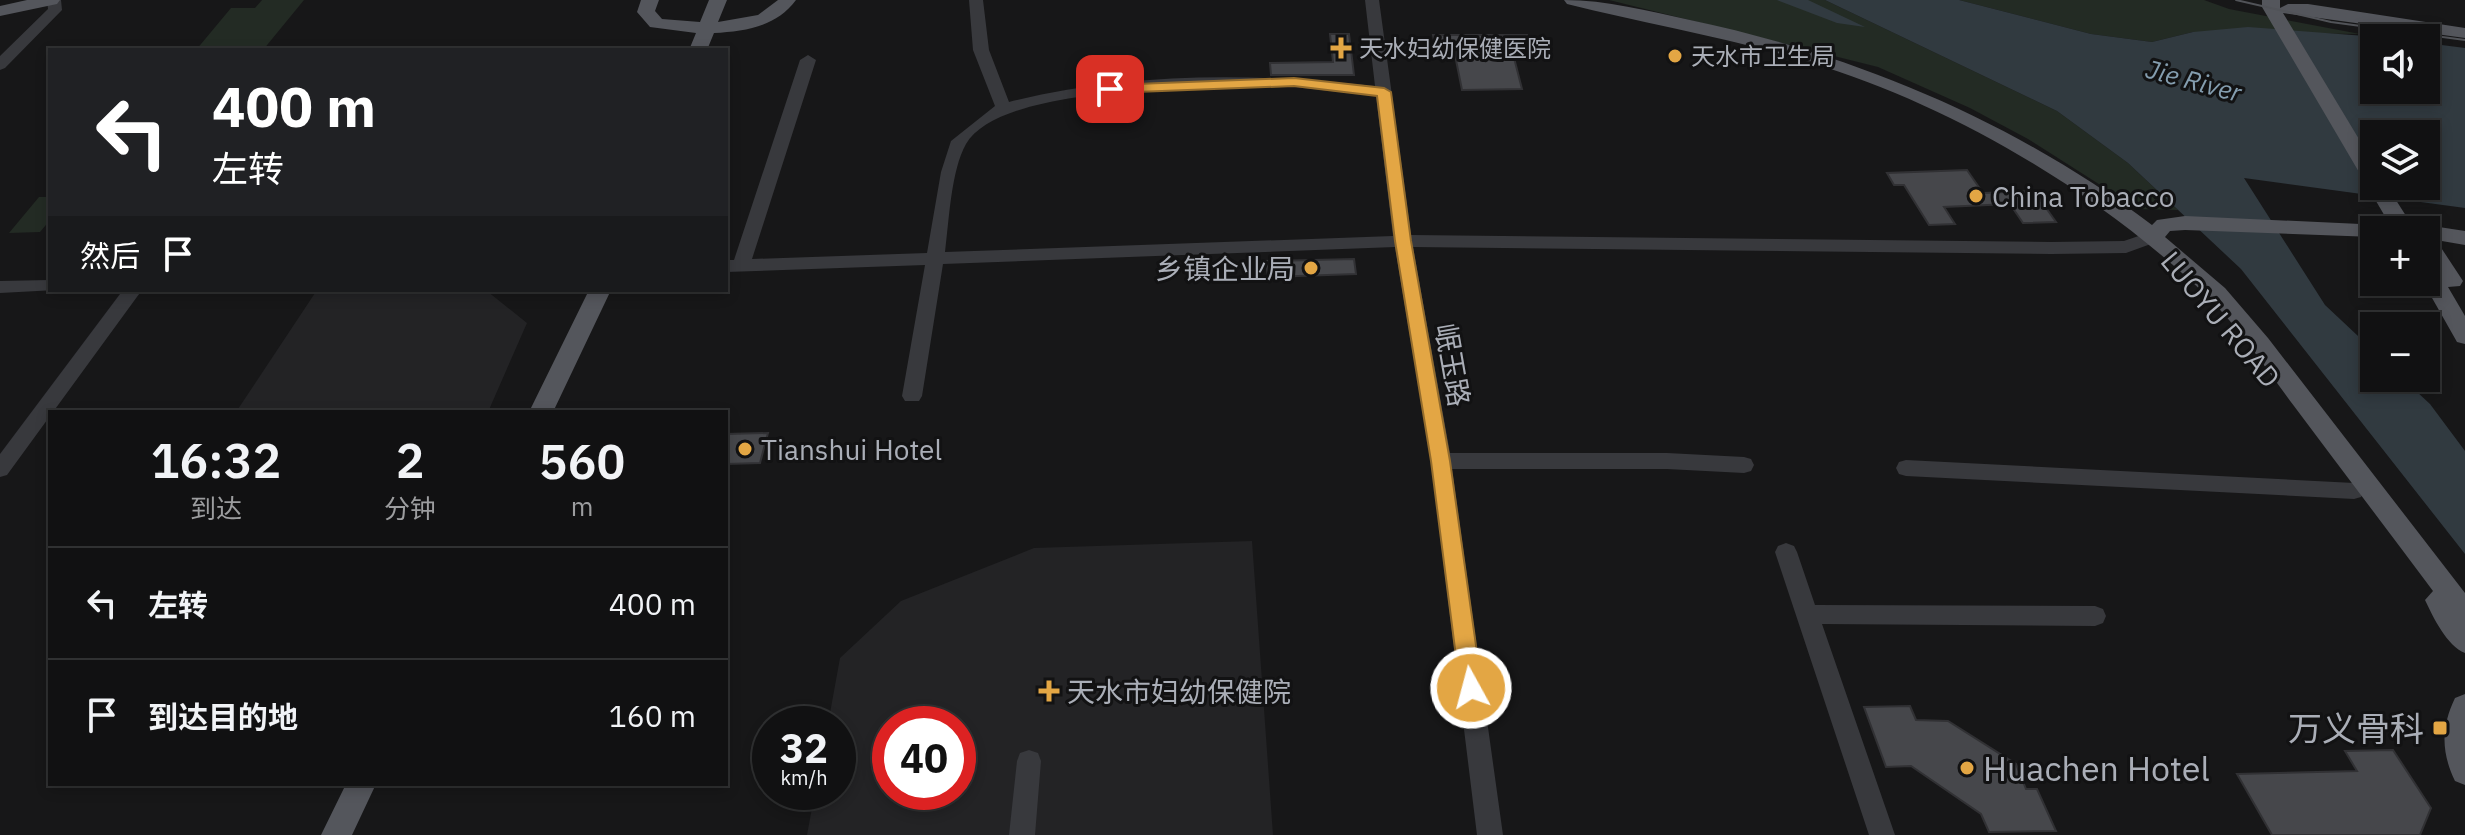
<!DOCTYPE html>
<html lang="zh">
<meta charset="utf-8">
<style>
body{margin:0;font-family:"IBM Plex Sans","Noto Sans SC",sans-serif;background:#1a1a1b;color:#f1f3f6;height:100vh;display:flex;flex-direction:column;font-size:30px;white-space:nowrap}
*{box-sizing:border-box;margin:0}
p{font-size:26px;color:#9c9d9f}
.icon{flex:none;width:44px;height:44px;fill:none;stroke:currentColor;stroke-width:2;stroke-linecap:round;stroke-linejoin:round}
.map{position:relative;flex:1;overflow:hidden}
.side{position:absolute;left:48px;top:410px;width:680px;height:376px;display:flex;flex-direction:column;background:#111112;border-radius:0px;box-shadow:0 4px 12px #0003,0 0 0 2px #303132}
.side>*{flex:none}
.guide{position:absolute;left:48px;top:48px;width:680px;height:244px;border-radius:0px;box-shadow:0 4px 12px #0003,0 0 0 2px #303132;background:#202124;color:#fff;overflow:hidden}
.tools{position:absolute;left:2360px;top:24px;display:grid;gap:16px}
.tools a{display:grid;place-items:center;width:80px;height:80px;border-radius:0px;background:#111112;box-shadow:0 4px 12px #0003,0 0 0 2px #303132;font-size:40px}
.speed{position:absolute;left:752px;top:706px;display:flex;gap:16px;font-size:40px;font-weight:700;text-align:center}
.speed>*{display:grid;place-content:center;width:104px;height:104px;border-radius:50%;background:#111112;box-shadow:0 4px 12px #0003,0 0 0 2px #303132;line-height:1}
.speed small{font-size:20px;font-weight:400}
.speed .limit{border:12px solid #d22;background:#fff;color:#111}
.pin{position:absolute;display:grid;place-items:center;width:68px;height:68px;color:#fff;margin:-34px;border-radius:16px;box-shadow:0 4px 12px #0006}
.me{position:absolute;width:88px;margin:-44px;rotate:353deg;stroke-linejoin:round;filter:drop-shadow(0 0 6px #0008)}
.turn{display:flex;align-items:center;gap:28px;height:168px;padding:0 32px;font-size:36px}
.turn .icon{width:104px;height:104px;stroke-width:2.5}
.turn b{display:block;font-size:56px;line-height:68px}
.then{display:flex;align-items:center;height:76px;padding:0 32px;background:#0003;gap:16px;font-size:30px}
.eta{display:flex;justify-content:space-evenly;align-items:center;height:136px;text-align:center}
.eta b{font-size:48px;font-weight:600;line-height:56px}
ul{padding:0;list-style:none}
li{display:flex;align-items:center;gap:24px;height:112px;padding:0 32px;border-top:2px solid #303132}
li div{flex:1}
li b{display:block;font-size:30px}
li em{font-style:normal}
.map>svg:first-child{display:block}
</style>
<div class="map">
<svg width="2465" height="835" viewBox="0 0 2465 835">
<rect width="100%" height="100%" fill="#171718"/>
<path fill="#232325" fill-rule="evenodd" d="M 317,290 L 487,291 L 527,323 L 488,412 L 236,412 Z
M 1252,541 L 1273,835 L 807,835 L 815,792 L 838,792 L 838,724 L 828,724 L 840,658 L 901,601 L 1034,548 ZM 890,724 L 958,724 L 958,792 L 890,792 Z"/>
<path fill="#232b24" d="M 262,0 L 304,0 L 263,50 L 196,50 L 231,8 L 255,8 Z
M 1609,0 L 1825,0 L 2057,111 L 2128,163 L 2178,210 L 2138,209 L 2028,139 L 1970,108 L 1878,67 Z
M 1959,0 L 2204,0 L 2229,9 L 2360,34 L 2193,32 L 2152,42 L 2091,34 Z
M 39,197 L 50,197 L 50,220 L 40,232 L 9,233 Z"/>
<path fill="#313a40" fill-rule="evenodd" d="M 1777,0 L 1808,0 L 1865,27 L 1837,23 Z
M 1825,0 L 1959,0 L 2091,34 L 2152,42 L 2193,32 L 2248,27 L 2392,38 L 2374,38 L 2374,90 L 2426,90 L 2426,43 L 2465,48 L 2465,208 L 2244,178 L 2325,305 L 2374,351 L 2374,378 L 2402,378 L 2430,404 L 2465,451 L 2465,554 L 2241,269 L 2128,163 L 2057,111 ZM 2374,134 L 2426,134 L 2426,186 L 2374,186 Z"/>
<path fill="#46474b" stroke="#313134" stroke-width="2" d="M 1330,34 L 1349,34 L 1354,75 L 1271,75 L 1270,63 L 1333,62 Z
M 1433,35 L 1527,35 L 1531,50 L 1512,50 L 1522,89 L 1462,90 L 1454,50 L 1436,50 Z
M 1967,170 L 1983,193 L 2034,191 L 2056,222 L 2023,223 L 2010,204 L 1944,207 L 1955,224 L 1929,225 L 1904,185 L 1894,185 L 1887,173 Z
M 1354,259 L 1356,274 L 1268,277 L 1266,261 Z
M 768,433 L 760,463 L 726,464 L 726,434 Z
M 1910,706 L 1916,720 L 1948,721 L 2016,764 L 2026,789 L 2037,789 L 2056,831 L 1989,832 L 1981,814 L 1911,766 L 1886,767 L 1864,707 Z
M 2393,750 L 2431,808 L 2420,835 L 2272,835 L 2237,774 L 2357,771 L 2345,751 Z"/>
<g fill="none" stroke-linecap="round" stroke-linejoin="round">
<path fill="#38393d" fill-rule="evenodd" d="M 47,0 L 61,0 L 62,10 L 5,68 L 0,70 L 0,56 L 48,9 Z
M 969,0 L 983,0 L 989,50 L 1009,102 C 1127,72 1255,73 1375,86 L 1365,0 L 1379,0 L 1411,235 L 2051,242 L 2124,241 L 2153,231 L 2162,237 L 2159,241 L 2126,253 L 2051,254 L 1413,247 L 1450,453 L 1667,453 L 1744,457 L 1751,459 L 1754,465 L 1751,471 L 1744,473 L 1667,469 L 1452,469 L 1503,835 L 1477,835 L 1431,461 L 1395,247 L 943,264 L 922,396 L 919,401 L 905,401 L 902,396 L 925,265 L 726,272 L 726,260 L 734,260 L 800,60 L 808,55 L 816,60 L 752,259 L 927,253 L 941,172 L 951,141 L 995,106 L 973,50 ZM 1294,87 L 1376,96 L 1393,236 L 945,252 C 949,222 951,170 966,144 C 1003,81 1225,88 1294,87 Z
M 50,280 L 50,290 L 56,290 L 0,293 L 0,281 Z
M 123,290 L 142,290 L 53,412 L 50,412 L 50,416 L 7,475 L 0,477 L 0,454 Z
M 1906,460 L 2354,483 L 2361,485 L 2364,491 L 2361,497 L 2354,499 L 1906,476 L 1899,474 L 1896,468 L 1899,462 Z
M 1786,543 L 1794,546 L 1797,552 L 1815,605 L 2095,606 L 2103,609 L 2106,616 L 2103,623 L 2095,626 L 1822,624 L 1895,835 L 1869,835 L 1775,552 L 1778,546 Z
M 1029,750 L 1038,753 L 1041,761 L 1035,835 L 1009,835 L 1017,761 L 1020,753 Z"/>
<path fill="#54565c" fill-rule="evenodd" d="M 27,0 L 60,0 L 57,4 L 0,16 L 0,6 Z
M 641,0 L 659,0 L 655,11 L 662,19 L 700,22 L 709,0 L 727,0 L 718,22 L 758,15 L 778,0 L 796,0 C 776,27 745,31 714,33 L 707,50 L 689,50 L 696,33 L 650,27 L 637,12 Z
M 1564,0 C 1607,0 1648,11 1690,20 C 1856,55 2016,122 2152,225 L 2157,220 L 2185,216 L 2382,225 L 2386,230 L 2374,230 L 2374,237 L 2185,230 L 2170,231 L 2165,237 L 2225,288 L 2268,338 L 2465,593 L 2465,653 C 2447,646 2433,617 2425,600 L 2433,591 C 2387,529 2340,468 2294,406 C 2267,370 2240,329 2208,297 C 2100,193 1952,105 1809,62 C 1729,38 1648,24 1567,4 Z
M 2262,0 L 2280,0 L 2280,8 L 2288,4 L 2308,4 L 2465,28 L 2465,38 L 2283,13 L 2374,164 L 2374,186 L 2387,186 L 2415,230 L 2393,230 L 2262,7 Z
M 2426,225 L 2465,231 L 2465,245 L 2436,240 L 2463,281 L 2460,286 L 2448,287 L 2465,316 L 2465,344 L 2457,342 L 2423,282 L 2426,282 L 2426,261 L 2428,261 L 2426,230 L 2417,230 Z
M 589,290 L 611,290 L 553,412 L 529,412 Z
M 2465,694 L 2465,785 L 2455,781 C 2441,752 2441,727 2455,698 Z
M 346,784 L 376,784 L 352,835 L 321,835 Z"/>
<path stroke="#515358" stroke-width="2" d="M 2236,0 L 2331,22 L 2465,40"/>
</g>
<path fill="#e3a644" stroke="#946c2c" stroke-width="2" d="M 1294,78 L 1384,88 L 1391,92 L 1411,241 L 1450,461 L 1482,688 L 1478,695 L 1471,698 L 1463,695 L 1460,688 L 1431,461 L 1395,241 L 1377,96 L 1294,86 L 1110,93 L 1103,89 L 1110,85 Z"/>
<g fill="#e3a644" stroke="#121213" stroke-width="3">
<path d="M1337 36h8v8h8v8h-8v8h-8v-8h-8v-8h8z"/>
<circle cx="1675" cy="56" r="8"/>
<circle cx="1976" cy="196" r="8"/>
<circle cx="1311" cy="268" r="8"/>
<circle cx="745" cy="449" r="8"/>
<path d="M1045 679h8v8h8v8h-8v8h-8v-8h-8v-8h8z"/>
<rect x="2432" y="720" width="16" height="16" rx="4"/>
<circle cx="1967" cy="768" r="8"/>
</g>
<g text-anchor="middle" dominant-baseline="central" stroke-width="6" stroke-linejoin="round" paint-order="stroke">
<g font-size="24" fill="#aaaeb7" stroke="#121213" text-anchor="start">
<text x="1359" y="48">天水妇幼保健医院</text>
<text x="1691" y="56">天水市卫生局</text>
</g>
<g font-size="26" font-style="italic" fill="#849daf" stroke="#121213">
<text transform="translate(2194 80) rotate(15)">Jie River</text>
</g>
<g font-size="28" fill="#aaaeb7" stroke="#121213" text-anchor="start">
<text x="1992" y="196">China Tobacco</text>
<text x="1295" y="268" text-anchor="end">乡镇企业局</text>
<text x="761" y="449">Tianshui Hotel</text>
<text x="1067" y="691">天水市妇幼保健院</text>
</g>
<g font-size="28" fill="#aaaeb7" stroke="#121213">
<text transform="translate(2221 319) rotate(50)">LUOYU ROAD</text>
<text transform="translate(1453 365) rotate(80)">岷玉路</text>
</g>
<g font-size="34" fill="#aaaeb7" stroke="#121213" text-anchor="end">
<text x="2424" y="728">万义骨科</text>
<text x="1983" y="768" text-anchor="start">Huachen Hotel</text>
</g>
</g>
</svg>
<div class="tools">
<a><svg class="icon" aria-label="sound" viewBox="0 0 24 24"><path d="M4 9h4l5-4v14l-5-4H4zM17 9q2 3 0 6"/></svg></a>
<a><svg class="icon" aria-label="layers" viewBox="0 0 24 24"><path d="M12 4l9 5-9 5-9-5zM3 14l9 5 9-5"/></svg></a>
<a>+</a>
<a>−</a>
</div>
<div class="speed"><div>32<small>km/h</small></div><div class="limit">40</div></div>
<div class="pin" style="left:1110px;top:89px;background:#d93025"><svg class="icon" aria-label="arrive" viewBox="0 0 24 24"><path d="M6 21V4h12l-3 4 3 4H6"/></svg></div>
<svg class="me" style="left:1471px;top:688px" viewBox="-20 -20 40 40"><circle r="17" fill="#e3a644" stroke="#fff" stroke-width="3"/><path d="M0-11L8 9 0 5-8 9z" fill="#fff"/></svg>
<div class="guide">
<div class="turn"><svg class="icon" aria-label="left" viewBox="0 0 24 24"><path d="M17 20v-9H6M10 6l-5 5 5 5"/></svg><div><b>400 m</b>左转</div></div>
<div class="then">然后<svg class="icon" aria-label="arrive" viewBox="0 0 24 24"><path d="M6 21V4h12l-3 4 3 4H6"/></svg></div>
</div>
<section class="side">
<div class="eta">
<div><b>16:32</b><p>到达</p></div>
<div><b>2</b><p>分钟</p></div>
<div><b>560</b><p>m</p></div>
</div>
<ul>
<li><svg class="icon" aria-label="left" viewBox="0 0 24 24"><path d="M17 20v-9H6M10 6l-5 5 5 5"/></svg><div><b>左转</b></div><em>400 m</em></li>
<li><svg class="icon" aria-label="arrive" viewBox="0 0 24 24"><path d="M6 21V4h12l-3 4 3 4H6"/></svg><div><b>到达目的地</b></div><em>160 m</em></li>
</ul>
</section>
</div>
